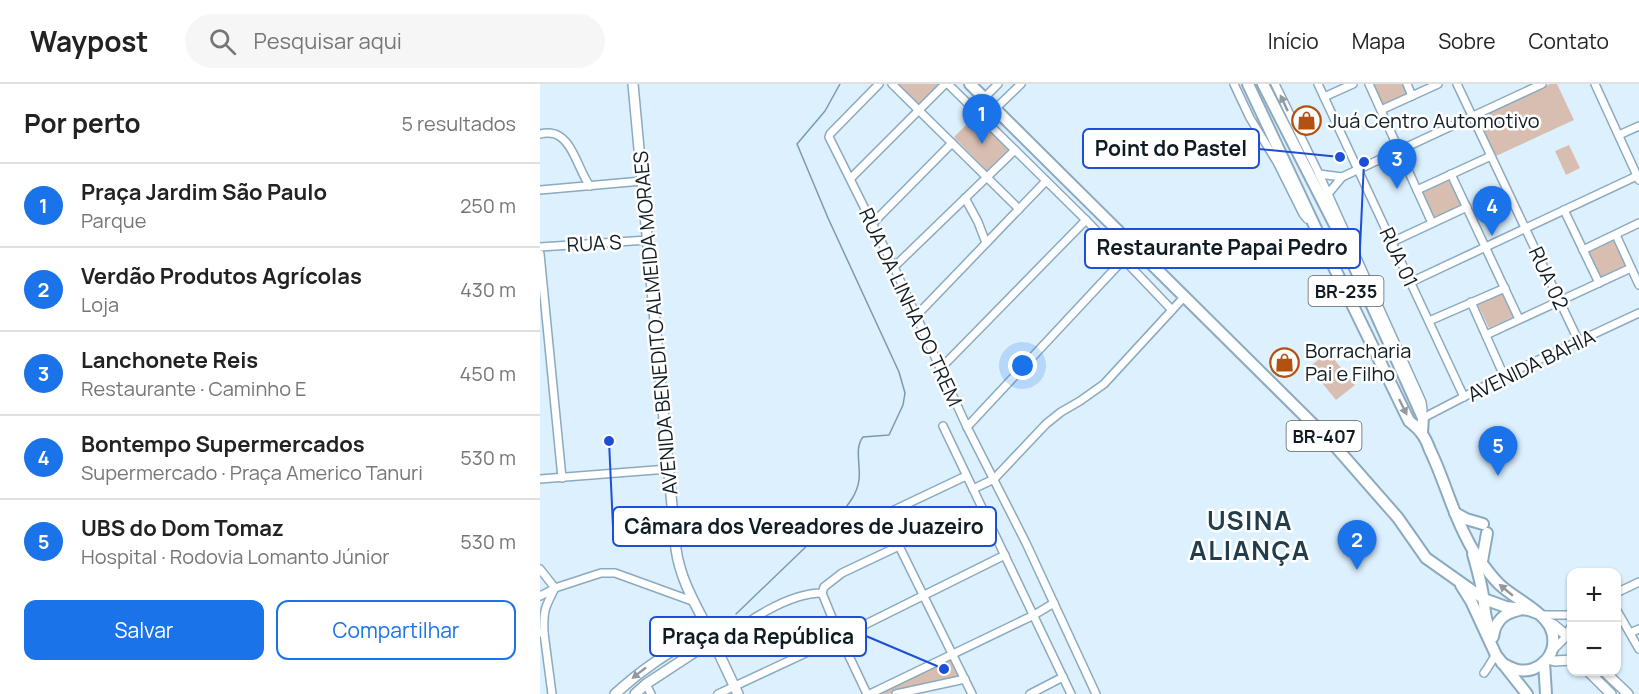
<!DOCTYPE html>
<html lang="pt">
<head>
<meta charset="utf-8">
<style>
	:root { --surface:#fff; --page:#f6f6f6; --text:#222; --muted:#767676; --line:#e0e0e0; --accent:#1a73e8 }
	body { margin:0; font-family:Manrope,sans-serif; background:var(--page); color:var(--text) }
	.controls { position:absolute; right:18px; bottom:18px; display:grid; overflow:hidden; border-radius:12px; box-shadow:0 2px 4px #0004 }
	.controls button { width:54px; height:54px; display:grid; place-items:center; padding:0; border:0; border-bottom:2px solid var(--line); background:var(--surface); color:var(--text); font:30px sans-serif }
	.you { position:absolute; left:483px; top:282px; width:21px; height:21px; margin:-15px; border:4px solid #fff; border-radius:50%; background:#1a73e8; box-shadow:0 0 0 9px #1a73e833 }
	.badge { display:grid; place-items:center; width:39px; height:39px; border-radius:50%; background:var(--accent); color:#fff; font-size:20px; font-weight:700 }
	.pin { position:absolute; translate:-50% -50px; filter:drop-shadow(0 2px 3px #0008) }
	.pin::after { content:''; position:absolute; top:32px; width:21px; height:18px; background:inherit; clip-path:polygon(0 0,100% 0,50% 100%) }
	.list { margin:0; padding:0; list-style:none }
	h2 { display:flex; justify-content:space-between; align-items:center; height:78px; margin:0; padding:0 24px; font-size:26px }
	h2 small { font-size:20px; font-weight:400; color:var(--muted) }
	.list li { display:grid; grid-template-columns:39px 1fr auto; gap:18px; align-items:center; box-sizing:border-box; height:84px; padding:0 24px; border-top:2px solid var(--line) }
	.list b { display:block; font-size:22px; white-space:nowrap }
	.list p { margin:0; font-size:20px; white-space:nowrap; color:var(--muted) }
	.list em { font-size:20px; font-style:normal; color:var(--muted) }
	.actions { display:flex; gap:12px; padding:18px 24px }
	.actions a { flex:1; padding:14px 0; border:2px solid var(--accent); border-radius:12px; text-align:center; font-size:21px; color:var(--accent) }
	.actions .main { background:var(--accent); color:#fff }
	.icon { flex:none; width:33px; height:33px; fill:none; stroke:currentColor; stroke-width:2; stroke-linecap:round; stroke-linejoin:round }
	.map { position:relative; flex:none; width:1099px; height:610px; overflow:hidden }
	header { display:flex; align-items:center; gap:36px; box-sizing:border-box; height:84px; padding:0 30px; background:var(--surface); border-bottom:2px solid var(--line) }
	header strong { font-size:28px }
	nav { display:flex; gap:33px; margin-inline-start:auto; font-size:21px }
	.search { width:420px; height:54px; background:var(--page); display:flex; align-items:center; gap:15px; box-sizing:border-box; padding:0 21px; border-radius:33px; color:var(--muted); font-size:22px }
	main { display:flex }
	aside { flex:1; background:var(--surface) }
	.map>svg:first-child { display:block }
	.green { fill:#d8beb1 }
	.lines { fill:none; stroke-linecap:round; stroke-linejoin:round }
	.stream { stroke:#799ab0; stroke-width:1.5 }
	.minor-casing { stroke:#8baabf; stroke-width:10 }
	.major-casing { stroke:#8baabf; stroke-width:12 }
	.highway-casing { stroke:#8baabf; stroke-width:14 }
	.minor { stroke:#fff; stroke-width:7 }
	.major { stroke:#fff; stroke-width:9 }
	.highway { stroke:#fff; stroke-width:10 }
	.oneway { fill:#93999c }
	.labels { text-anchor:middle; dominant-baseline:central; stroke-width:5; stroke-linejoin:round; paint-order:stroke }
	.shield { fill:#fff; stroke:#586066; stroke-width:1.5 }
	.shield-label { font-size:18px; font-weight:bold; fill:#101c24 }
	.poi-label { font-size:20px; fill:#101c24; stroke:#fff; text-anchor:start }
	.street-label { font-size:20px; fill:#101c24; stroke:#fff }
	.district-label { font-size:26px; font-weight:bold; letter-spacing:1.5px; fill:#213d4e; stroke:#fff }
	.leader { fill:none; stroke:#1d4ed8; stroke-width:2 }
	.callout-dot { fill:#1d4ed8; stroke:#fff; stroke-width:2 }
	.callout { fill:#fff; stroke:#1d4ed8; stroke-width:2 }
	.callout-label { font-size:21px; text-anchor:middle; font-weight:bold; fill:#101c24 }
</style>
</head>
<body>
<header>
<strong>Waypost</strong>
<div class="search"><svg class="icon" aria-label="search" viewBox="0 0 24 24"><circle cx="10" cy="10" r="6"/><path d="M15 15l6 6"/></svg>Pesquisar aqui</div>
<nav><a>Início</a><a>Mapa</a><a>Sobre</a><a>Contato</a></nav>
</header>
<main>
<aside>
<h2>Por perto<small>5 resultados</small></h2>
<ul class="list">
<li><span class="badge">1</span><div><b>Praça Jardim São Paulo</b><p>Parque</p></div><em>250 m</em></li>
<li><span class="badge">2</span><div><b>Verdão Produtos Agrícolas</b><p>Loja</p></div><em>430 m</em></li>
<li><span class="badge">3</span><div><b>Lanchonete Reis</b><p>Restaurante · Caminho E</p></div><em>450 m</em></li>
<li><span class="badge">4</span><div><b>Bontempo Supermercados</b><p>Supermercado · Praça Americo Tanuri</p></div><em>530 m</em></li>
<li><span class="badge">5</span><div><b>UBS do Dom Tomaz</b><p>Hospital · Rodovia Lomanto Júnior</p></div><em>530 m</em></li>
</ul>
<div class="actions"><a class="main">Salvar</a><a>Compartilhar</a></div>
</aside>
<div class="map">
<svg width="1099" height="610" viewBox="0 0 1099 610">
	<rect width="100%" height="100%" fill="#ddf0fe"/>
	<!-- green -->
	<g class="green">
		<path d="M358 0H402L380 22Z"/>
		<path d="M831 0H864L870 12 842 24Z"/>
		<path d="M1010 0H1017L1034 36 956 72 938 34Z"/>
		<path d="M435 32 471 67 449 89 414 53Z"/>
		<path d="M1029 61 1040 84 1026 91 1015 67Z"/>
		<path d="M910 95 923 124 894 137 881 109Z"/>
		<path d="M1076 153 1089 182 1059 195 1046 167Z"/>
		<path d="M963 207 975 232 949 244 937 219Z"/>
		<path d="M788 268 815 301 796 316 769 283Z"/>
		<path d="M411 575 422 594 348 610H339Z"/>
	</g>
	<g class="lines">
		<!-- stream -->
		<path class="stream" d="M196 530 300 430C309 420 317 410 319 396 321 382 314 364 323 353L349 351 363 321 365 309 359 288 288 134 257 60 285 27 300 0"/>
		<defs>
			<g id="minor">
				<path d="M339 0 290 50 289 53 354 183 427 343 486 459 556 610"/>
				<path d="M352 0 479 125"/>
				<path d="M408 0 546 136 632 226"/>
				<path d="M694 0 710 34 737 78 763 130 767 135"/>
				<path d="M735 0 779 90 882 318 883 326"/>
				<path d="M778 0 924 313"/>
				<path d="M829 0 892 139"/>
				<path d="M867 0 872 12"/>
				<path d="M917 0 1039 258"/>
				<path d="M1055 0 1099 96"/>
				<path d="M784 13 813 0"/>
				<path d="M444 14 458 0"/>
				<path d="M455 25 481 0"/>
				<path d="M841 26 898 0"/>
				<path d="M0 50C4 49 11 49 15 50 33 56 39 88 50 102"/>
				<path d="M1079 51 1099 42"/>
				<path d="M779 90 802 93 1002 0"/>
				<path d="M911 90 979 235"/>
				<path d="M311 94 405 0"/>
				<path d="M0 106 102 97"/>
				<path d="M877 106 951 72"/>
				<path d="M788 110 802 93"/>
				<path d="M425 114 438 138 446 159"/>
				<path d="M1024 126 1059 199"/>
				<path d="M333 139 412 59"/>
				<path d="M1076 151 1099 201"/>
				<path d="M852 158 927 123"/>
				<path d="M0 163 108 156"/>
				<path d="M1043 166 1099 139"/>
				<path d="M0 170 22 394"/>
				<path d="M354 183 475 66"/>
				<path d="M871 198 1099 91"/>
				<path d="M931 218 964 292"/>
				<path d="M376 232 506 97"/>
				<path d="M889 237 965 204"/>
				<path d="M946 251 1091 184"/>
				<path d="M400 285 546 136"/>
				<path d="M883 334 964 292 1099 229"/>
				<path d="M403 342 531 610"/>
				<path d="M427 343 583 176"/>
				<path d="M426 392 350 428 347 432 359 462 432 610"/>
				<path d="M0 395 128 385"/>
				<path d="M433 405 454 395 506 340 521 328 540 317 564 300 645 212"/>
				<path d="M0 485 15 504 61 489H75L155 518"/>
				<path d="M282 509 300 553 327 610"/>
				<path d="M1076 509 1099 498"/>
				<path d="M0 512 14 505"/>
				<path d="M1076 525 1099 565"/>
				<path d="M1001 531H1032"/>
				<path d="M0 549H4L12 610"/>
				<path d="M4 549C3 527 5 523 15 504"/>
				<path d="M1090 549 1099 545"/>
				<path d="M182 558C206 537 249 509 282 509L284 503 302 489 359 462"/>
				<path d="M1012 567 1023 556 1032 541"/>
				<path d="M944 589C949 583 951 577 956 571"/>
				<path d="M106 600 111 610"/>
				<path d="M178 610 300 553 465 471"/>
				<path d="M330 610 494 531 514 519"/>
				<path d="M356 610 425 595"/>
				<path d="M490 610 523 593"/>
			</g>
			<g id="major">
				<path d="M93 0 136 465C140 494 154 518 167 543"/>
				<path d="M1007 538 1014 541 1032 556"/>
				<path d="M174 559 198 610"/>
				<path d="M1007 575 1015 577 1032 576"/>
				<path d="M1049 588 1071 610"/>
				<path d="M1065 588 1088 610"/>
				<path d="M75 610C103 584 128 569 160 550L164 544C172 541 177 546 177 554L174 559 167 560 162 556 160 550"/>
				<path d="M95 610 106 600 167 560"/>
			</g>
			<g id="highway">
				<path d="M430 0 795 362 858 434 886 474 944 515 966 523 989 526 997 529"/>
				<path d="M708 0 793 181 869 337C874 341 879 345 882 350 886 355 888 361 890 366 904 395 912 427 927 455 933 468 949 490 959 500 978 519 1022 532 1012 566 1009 575 1001 582 993 585 981 589 972 585 962 579"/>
				<path d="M723 0 800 151 869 303 883 334 882 348"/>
				<path d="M915 429 926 435 943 440"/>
				<path d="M933 470C937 484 941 498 943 512 945 523 944 535 950 545"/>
				<path d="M942 477 947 449"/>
				<path d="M921 501 931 517 956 571 987 610"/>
				<path d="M953 553C955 537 964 529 979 526"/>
				<path d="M1004 578 1006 610"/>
			</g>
		</defs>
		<!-- minor casing -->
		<use href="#minor" class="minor-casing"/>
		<!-- major casing -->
		<use href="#major" class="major-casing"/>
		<!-- highway casing -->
		<use href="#highway" class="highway-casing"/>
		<!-- minor -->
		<use href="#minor" class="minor"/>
		<!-- major -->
		<use href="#major" class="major"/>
		<!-- highway -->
		<use href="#highway" class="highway"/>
	</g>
	<!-- one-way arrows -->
	<defs><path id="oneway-solid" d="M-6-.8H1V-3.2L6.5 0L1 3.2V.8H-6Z" transform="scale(1.5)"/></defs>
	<g class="oneway">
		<use href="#oneway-solid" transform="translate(744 19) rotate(-115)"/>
		<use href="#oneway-solid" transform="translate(863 323) rotate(64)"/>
		<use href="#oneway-solid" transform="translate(966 506) rotate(-140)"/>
		<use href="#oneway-solid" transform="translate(99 589) rotate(142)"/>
	</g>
	<!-- icons -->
	<defs>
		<symbol id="shop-ring" viewBox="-11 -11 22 22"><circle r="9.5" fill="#fff" stroke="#b25111" stroke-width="1.5"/><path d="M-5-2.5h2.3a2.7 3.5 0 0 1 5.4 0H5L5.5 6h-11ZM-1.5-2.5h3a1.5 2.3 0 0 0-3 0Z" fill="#b25111"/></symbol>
	</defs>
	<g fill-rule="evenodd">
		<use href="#shop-ring" x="750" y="20" width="33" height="33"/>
		<use href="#shop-ring" x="728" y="262" width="33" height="33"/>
	</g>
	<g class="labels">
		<!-- shield labels -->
		<g class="shield">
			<rect x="768.5" y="192" width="75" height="30" rx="4.5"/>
			<rect x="746.5" y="337" width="75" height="30" rx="4.5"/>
		</g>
		<g class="shield-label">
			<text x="806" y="207">BR-235</text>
			<text x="784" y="352">BR-407</text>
		</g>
		<!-- poi labels -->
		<g class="poi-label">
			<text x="788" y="36">Juá Centro Automotivo</text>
			<text x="765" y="266">Borracharia<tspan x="765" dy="23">Pai e Filho</tspan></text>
		</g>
		<!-- street labels -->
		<g class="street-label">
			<text transform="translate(54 159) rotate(-3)">RUA S</text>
			<text transform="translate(859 173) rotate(65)">RUA 01</text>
			<text transform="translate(1009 194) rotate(65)">RUA 02</text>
			<text transform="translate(371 223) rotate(65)">RUA DA LINHA DO TREM</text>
			<text transform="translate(115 239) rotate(-95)">AVENIDA BENEDITO ALMEIDA MORAES</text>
			<text transform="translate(991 281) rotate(-26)">AVENIDA BAHIA</text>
		</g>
		<!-- district labels -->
		<g class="district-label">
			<text x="710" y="436">USINA<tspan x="710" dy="30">ALIANÇA</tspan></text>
		</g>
	</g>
	<!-- callouts -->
	<path class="leader" d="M800 73L719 65M824 78L820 164M69 357L73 443M404 585L326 552"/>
	<g class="callout-dot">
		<circle cx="800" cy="73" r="6"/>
		<circle cx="824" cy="78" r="6"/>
		<circle cx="69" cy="357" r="6"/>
		<circle cx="404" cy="585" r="6"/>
	</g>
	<g class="callout">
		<rect x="543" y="45" width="176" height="39" rx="6"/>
		<rect x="545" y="145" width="275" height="39" rx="6"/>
		<rect x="73" y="423" width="383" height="39" rx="6"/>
		<rect x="110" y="533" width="216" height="39" rx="6"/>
	</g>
	<g class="callout-label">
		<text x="631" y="72">Point do Pastel</text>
		<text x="682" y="171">Restaurante Papai Pedro</text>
		<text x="264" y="450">Câmara dos Vereadores de Juazeiro</text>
		<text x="218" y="560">Praça da República</text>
	</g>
</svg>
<div class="controls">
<button>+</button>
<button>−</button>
</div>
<div class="you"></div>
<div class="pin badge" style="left:442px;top:60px">1</div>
<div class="pin badge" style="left:817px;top:486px">2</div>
<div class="pin badge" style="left:857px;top:105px">3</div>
<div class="pin badge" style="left:952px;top:152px">4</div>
<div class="pin badge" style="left:958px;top:392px">5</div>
</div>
</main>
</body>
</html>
